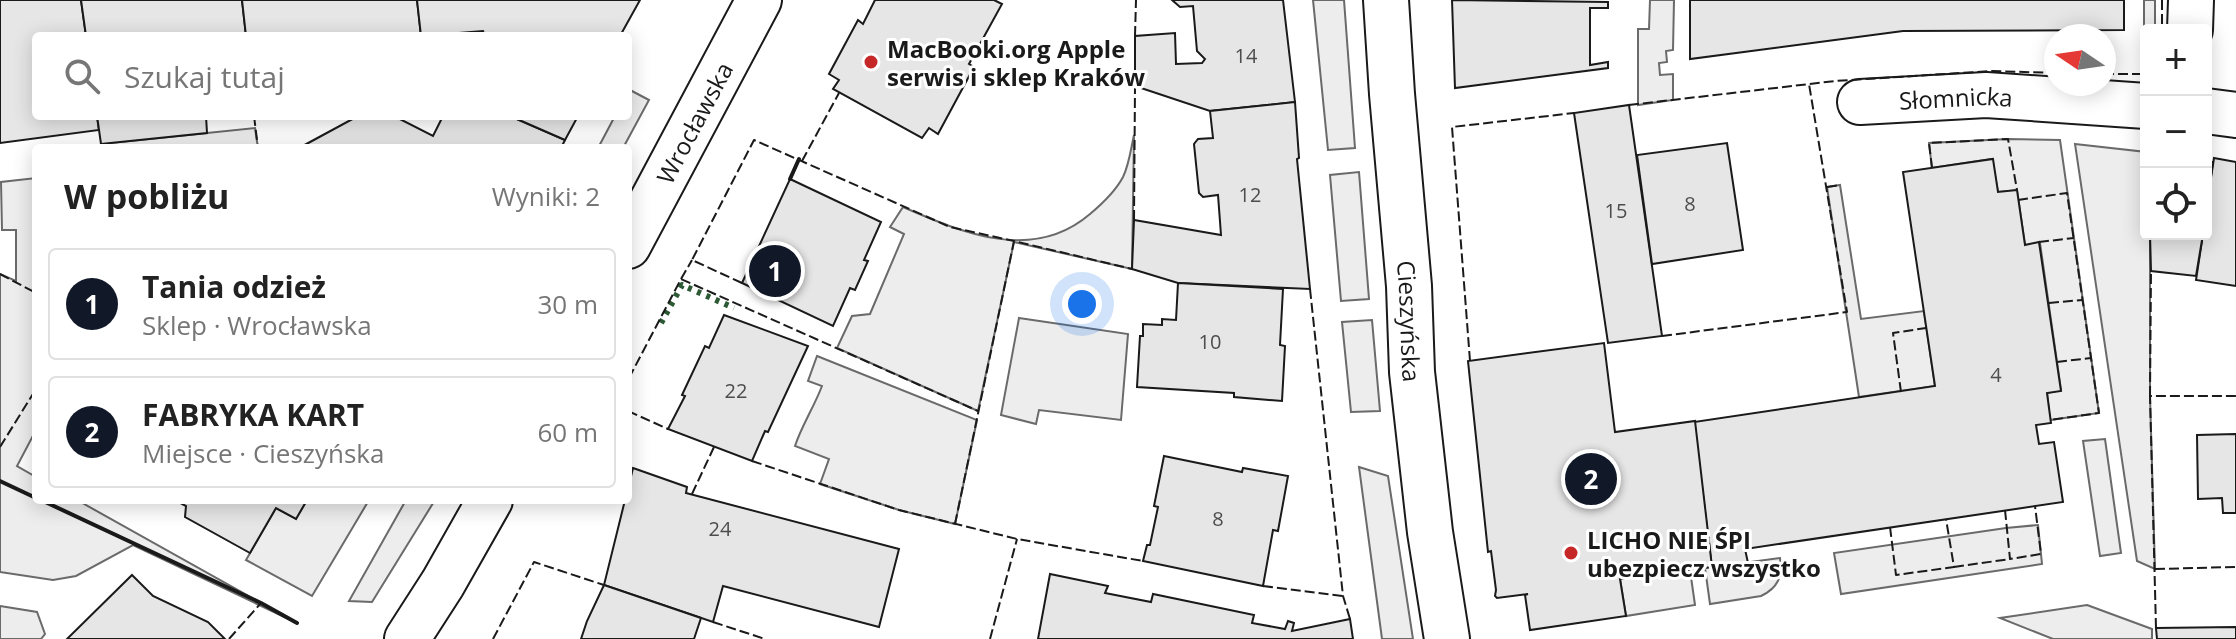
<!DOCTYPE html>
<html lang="pl">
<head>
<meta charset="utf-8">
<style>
	:root { --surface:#fff; --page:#f2f2f2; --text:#222; --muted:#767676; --line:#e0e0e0; --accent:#111827 }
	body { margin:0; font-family:"Open Sans",sans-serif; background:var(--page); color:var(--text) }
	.controls { position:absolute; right:24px; top:24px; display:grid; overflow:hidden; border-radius:8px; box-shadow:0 4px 20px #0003 }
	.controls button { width:72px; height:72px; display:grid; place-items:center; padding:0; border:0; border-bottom:2px solid var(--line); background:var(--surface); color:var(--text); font:40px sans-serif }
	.compass { position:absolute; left:2044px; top:24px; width:72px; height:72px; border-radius:50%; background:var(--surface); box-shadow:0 4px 20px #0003; rotate:283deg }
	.you { position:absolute; left:1082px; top:304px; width:28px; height:28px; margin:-20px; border:6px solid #fff; border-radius:50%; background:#1a73e8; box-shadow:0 0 0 12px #1a73e833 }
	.badge { display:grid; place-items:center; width:52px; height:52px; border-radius:50%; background:var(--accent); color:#fff; font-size:26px; font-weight:700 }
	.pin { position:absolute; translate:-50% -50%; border:4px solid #fff; box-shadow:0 2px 8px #0006 }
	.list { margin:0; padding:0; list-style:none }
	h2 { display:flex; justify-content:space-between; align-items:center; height:104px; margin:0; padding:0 32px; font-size:34px }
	h2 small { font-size:26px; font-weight:400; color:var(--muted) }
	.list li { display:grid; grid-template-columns:52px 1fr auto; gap:24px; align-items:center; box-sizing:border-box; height:112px; margin:0 16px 16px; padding:0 16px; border:2px solid var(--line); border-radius:8px }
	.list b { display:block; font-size:30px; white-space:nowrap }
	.list p { margin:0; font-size:26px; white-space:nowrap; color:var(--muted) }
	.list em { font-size:26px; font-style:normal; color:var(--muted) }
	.icon { flex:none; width:44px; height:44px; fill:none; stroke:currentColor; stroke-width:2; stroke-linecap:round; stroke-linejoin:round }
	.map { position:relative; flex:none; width:2236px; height:639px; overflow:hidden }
	.search { position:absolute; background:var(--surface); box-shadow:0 4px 20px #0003; left:32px; top:32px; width:600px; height:88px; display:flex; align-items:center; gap:20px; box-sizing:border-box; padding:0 28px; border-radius:8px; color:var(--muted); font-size:30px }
	.panel { position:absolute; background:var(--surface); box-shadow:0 4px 20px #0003; left:32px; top:144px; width:600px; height:360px; border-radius:8px }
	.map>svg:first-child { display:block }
	.green { fill:#ededed; stroke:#6a6a6a; stroke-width:2 }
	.building { fill:#e6e6e6; stroke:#1a1a1a; stroke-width:2 }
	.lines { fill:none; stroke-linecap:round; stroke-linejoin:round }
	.minor-casing { stroke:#1a1a1a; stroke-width:48 }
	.tertiary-casing { stroke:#1a1a1a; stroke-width:48 }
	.minor { stroke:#fff; stroke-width:44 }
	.tertiary { stroke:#fff; stroke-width:44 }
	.hedge { stroke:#2b5a34; stroke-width:6; stroke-dasharray:4 6; stroke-linecap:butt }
	.fence { stroke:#1a1a1a; stroke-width:2; stroke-dasharray:10 4; stroke-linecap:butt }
	.wall { stroke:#1a1a1a; stroke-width:4 }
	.poi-dot { fill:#c62828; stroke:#fff; stroke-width:3 }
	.labels { text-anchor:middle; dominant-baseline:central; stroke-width:6; stroke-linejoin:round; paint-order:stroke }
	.number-label { font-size:20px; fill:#4d4d4d }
	.poi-label { font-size:24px; font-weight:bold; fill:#1a1a1a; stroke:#fff; text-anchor:start }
	.street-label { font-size:24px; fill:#1a1a1a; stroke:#fff }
</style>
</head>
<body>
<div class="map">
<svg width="2236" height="639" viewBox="0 0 2236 639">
	<rect width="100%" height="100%" fill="#fff"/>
	<!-- green -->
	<g class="green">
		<path d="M1313 0H1344L1355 148 1328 150Z"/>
		<path d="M1650 0H1674L1673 50 1666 51 1667 62 1659 63 1660 75 1673 74V100L1638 105V29H1649Z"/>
		<path d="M2144 0H2155V29L2144 28Z"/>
		<path d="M630 90 649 100 623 148H598L615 116H628Z"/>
		<path d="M255 128 258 148H102L101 144Z"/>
		<path d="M1134 135 1132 269 1014 242 978 411 837 348 852 316 870 314 904 234 890 227 903 207C963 233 1033 263 1090 214 1102 204 1115 192 1123 177 1129 165 1131 148 1134 135Z"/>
		<path d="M2008 139 2060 140 2099 413 2050 420 2047 393 2061 390 2040 243 2025 245 2017 190 1998 192 1992 159 1932 168 1929 143Z"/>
		<path d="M2075 144 2146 152V234H2150V396L2155 569 2137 561Z"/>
		<path d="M1359 172 1369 299 1341 301 1330 175Z"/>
		<path d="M36 178V430L17 466 36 477V500H77L297 623 133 545 76 576 53 580 0 572V274L16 281V230H2L1 182Z"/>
		<path d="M1840 185 1861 319 1924 311 1935 386 1859 397 1827 187Z"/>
		<path d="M1019 318 1128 334 1121 420 1039 410 1036 424 1001 415Z"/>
		<path d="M1372 320 1380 411 1351 412 1342 322Z"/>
		<path d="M817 356 977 420 955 524 899 510 820 484 829 459 795 446C802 425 814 407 822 386L808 381Z"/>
		<path d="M2105 439 2121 553 2100 556 2083 441Z"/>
		<path d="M1359 467 1388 476 1413 639H1382Z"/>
		<path d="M307 500H369L312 596 246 560 276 508 296 519Z"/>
		<path d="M406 500H435L372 602 349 601Z"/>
		<path d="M2038 525 2042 564 1841 594 1834 553 2006 528Z"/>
		<path d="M1780 558C1783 576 1778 588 1761 596L1710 604 1705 568Z"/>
		<path d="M1690 570 1695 605 1626 616 1620 579Z"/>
		<path d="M2087 605 2152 629V639H2053L2000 618Z"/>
		<path d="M0 606 37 612 45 634 41 639H0Z"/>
	</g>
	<!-- building -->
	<g class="building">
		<path d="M0 0H81L86 36H36V116H97L99 130 0 143Z"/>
		<path d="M81 0H242L246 36H86Z"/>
		<path d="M242 0H417L421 36H246Z"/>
		<path d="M417 0H640L620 36H485L483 31 421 36Z"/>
		<path d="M875 0H994L1002 4 969 64 974 67 938 134 929 128 922 138 833 89 839 80 829 74 858 20 863 24Z"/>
		<path d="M1172 0H1283L1295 102 1210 111 1135 86V36L1175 33 1176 64 1202 63 1205 59 1197 51 1193 6 1180 7Z"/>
		<path d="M1452 0 1608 2V8H1590V65L1608 62V68L1455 88Z"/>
		<path d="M1690 0H2124V30L1903 31 1690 59Z"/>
		<path d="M1295 102 1299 158 1297 159 1310 289 1178 283 1132 269 1134 220 1221 235 1218 195 1203 197 1199 193 1194 144 1198 139 1213 138 1210 111Z"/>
		<path d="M1629 105 1662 336 1608 343 1574 113Z"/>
		<path d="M97 116H206L207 133 101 144Z"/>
		<path d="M358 116H394L433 136 443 116H510L565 140 561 148H299Z"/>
		<path d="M510 116H578L565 140Z"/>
		<path d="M1727 143 1743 250 1652 264 1637 155Z"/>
		<path d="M2214 158 2236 162V286L2196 280 2203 234H2206V210Z"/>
		<path d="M1993 159 1998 192 2017 190 2025 245 2039 242 2061 391 2047 393 2051 423 2036 425 2039 444 2054 442 2063 502 1745 549 1748 563 1712 568 1694 422 1935 386 1903 172Z"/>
		<path d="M2206 161 2213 162 2206 210Z"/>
		<path d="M790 179 881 222 864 260 868 261 855 290 850 288 833 326 742 283Z"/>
		<path d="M2150 234H2203L2196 276 2151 271Z"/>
		<path d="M1178 283 1283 289 1280 345 1285 346 1282 401 1234 397V393L1137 387 1140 336H1143V324L1162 325V319L1176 320Z"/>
		<path d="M724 315 808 346 768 432 765 431 752 461 668 429 685 396 682 395 705 346 709 348Z"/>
		<path d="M1604 343 1615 432 1695 421 1712 567 1620 579 1626 616 1530 630 1525 595 1528 594 1497 598 1495 596 1496 590 1491 551 1488 552 1468 361Z"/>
		<path d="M2236 434V513H2223L2222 498 2198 499 2197 435Z"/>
		<path d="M1164 456 1242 472 1243 468 1288 476 1278 531 1273 530 1263 586 1143 561 1147 545H1150L1158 507 1154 506Z"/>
		<path d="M633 468 687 487 686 493 899 549 879 627 723 586 713 622 604 585 625 500H628V489Z"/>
		<path d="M175 500H307L296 519 276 508 250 553 185 517 186 506Z"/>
		<path d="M1050 574 1108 586 1105 593 1151 602 1153 594 1254 615 1252 623 1285 629 1288 621 1294 623 1292 631 1350 619 1353 639H1038Z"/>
		<path d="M132 575 153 596 208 622 225 639H67Z"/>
		<path d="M604 585 701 618 694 639H581L587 621Z"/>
		<path d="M2236 627V639H2157L2156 628Z"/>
	</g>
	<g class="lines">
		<defs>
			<g id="minor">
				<path id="s1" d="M1386 0 1392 94 1409 286 1412 372 1430 532 1447 639"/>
				<path d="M2190 30 2191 0"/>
				<path id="s2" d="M1860 102 1986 95 2146 106"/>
				<path d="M2206 111 2236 115"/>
			</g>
			<g id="tertiary">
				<path id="s3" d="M628 246 759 0"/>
				<path d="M407 639 443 583 490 500"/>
			</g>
		</defs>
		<!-- minor casing -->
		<use href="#minor" class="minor-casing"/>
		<!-- tertiary casing -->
		<use href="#tertiary" class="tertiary-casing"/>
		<!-- minor -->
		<use href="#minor" class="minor"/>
		<!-- tertiary -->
		<use href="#tertiary" class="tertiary"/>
		<!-- hedge -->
		<path class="hedge" d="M661 323 682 285 734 308"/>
		<!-- fence -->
		<g class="fence">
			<path d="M2162 0V30"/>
			<path d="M1135 36 1136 0"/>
			<path d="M2104 74H2146"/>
			<path d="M1629 105 1835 81 1992 71 2056 73"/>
			<path d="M254 116 258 148"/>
			<path d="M802 161 839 93"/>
			<path d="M1932 168 1929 143 2008 139 2017 190"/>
			<path d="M1827 187 1840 185"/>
			<path d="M2018 200 2067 193 2099 413 2050 420"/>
			<path d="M1134 220 1135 86"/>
			<path d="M2039 242 2074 238"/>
			<path d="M0 274 36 293"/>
			<path d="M681 279 692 260"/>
			<path d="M742 283 692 260 754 140 950 227 1014 241"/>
			<path d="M1310 289 1343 596 1350 619"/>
			<path d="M2049 303 2082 300"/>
			<path d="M1662 336 1847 312 1809 84"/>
			<path d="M1470 361 1452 127 1574 113"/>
			<path d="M2057 362 2091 358"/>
			<path d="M629 378 681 279 978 411"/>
			<path d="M1901 392 1893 333 1926 328"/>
			<path d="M2150 396 2151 271"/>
			<path d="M628 411 668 429"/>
			<path d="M0 447 36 389"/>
			<path d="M752 461 899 510 1017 539 1143 561"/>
			<path d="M692 494 714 447"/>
			<path d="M2005 510 2010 559 2041 554 2035 506"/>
			<path d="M955 524 1014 241 1132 269"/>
			<path d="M1890 527 1896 575 1954 567 1946 519"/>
			<path d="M1954 567 2010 559"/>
			<path d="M2155 569 2236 567"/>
			<path d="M1263 586 1343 596"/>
			<path d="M713 622 765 639"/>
			<path d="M2156 628 2150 396H2236"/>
			<path d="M229 639 261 603"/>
			<path d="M493 639 534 562 604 585"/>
			<path d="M990 639 1017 539"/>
		</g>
		<!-- wall -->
		<g class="wall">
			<path d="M790 179 799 159"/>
			<path d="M0 481 36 498"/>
			<path d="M41 500 261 603 297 623"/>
		</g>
	</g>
	<!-- markers -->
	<g class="poi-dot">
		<circle cx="871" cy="62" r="8"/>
		<circle cx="1571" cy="553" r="8"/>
	</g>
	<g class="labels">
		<!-- number labels -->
		<g class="number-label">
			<text x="1246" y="55">14</text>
			<text x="1250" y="194">12</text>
			<text x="1690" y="203">8</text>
			<text x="1616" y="210">15</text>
			<text x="1210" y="341">10</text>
			<text x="1996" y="374">4</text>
			<text x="736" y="390">22</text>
			<text x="1218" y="518">8</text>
			<text x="720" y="528">24</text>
		</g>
		<!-- poi labels -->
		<g class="poi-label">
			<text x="887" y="48">MacBooki.org Apple<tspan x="887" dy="28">serwis i sklep Kraków</tspan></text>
			<text x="1587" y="539">LICHO NIE ŚPI<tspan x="1587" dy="28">ubezpiecz wszystko</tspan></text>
		</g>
		<!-- street labels -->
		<g class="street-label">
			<text stroke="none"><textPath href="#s2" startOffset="96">Słomnicka</textPath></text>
			<text stroke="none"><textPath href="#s3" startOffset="140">Wrocławska</textPath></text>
			<text stroke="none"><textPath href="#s1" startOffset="322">Cieszyńska</textPath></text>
		</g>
	</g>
</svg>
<div class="controls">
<button>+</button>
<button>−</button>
<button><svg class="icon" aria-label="locate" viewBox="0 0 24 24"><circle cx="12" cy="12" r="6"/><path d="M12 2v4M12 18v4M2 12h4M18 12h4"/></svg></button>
</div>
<svg class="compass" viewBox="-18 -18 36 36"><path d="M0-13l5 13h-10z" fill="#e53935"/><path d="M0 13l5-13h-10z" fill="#767676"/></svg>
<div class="you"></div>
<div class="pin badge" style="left:775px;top:271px">1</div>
<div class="pin badge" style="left:1591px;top:479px">2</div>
<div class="search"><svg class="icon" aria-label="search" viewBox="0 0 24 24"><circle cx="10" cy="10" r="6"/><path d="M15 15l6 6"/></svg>Szukaj tutaj</div>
<section class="panel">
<h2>W pobliżu<small>Wyniki: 2</small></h2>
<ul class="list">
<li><span class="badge">1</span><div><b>Tania odzież</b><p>Sklep · Wrocławska</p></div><em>30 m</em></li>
<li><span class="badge">2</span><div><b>FABRYKA KART</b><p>Miejsce · Cieszyńska</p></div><em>60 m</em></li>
</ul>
</section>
</div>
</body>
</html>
